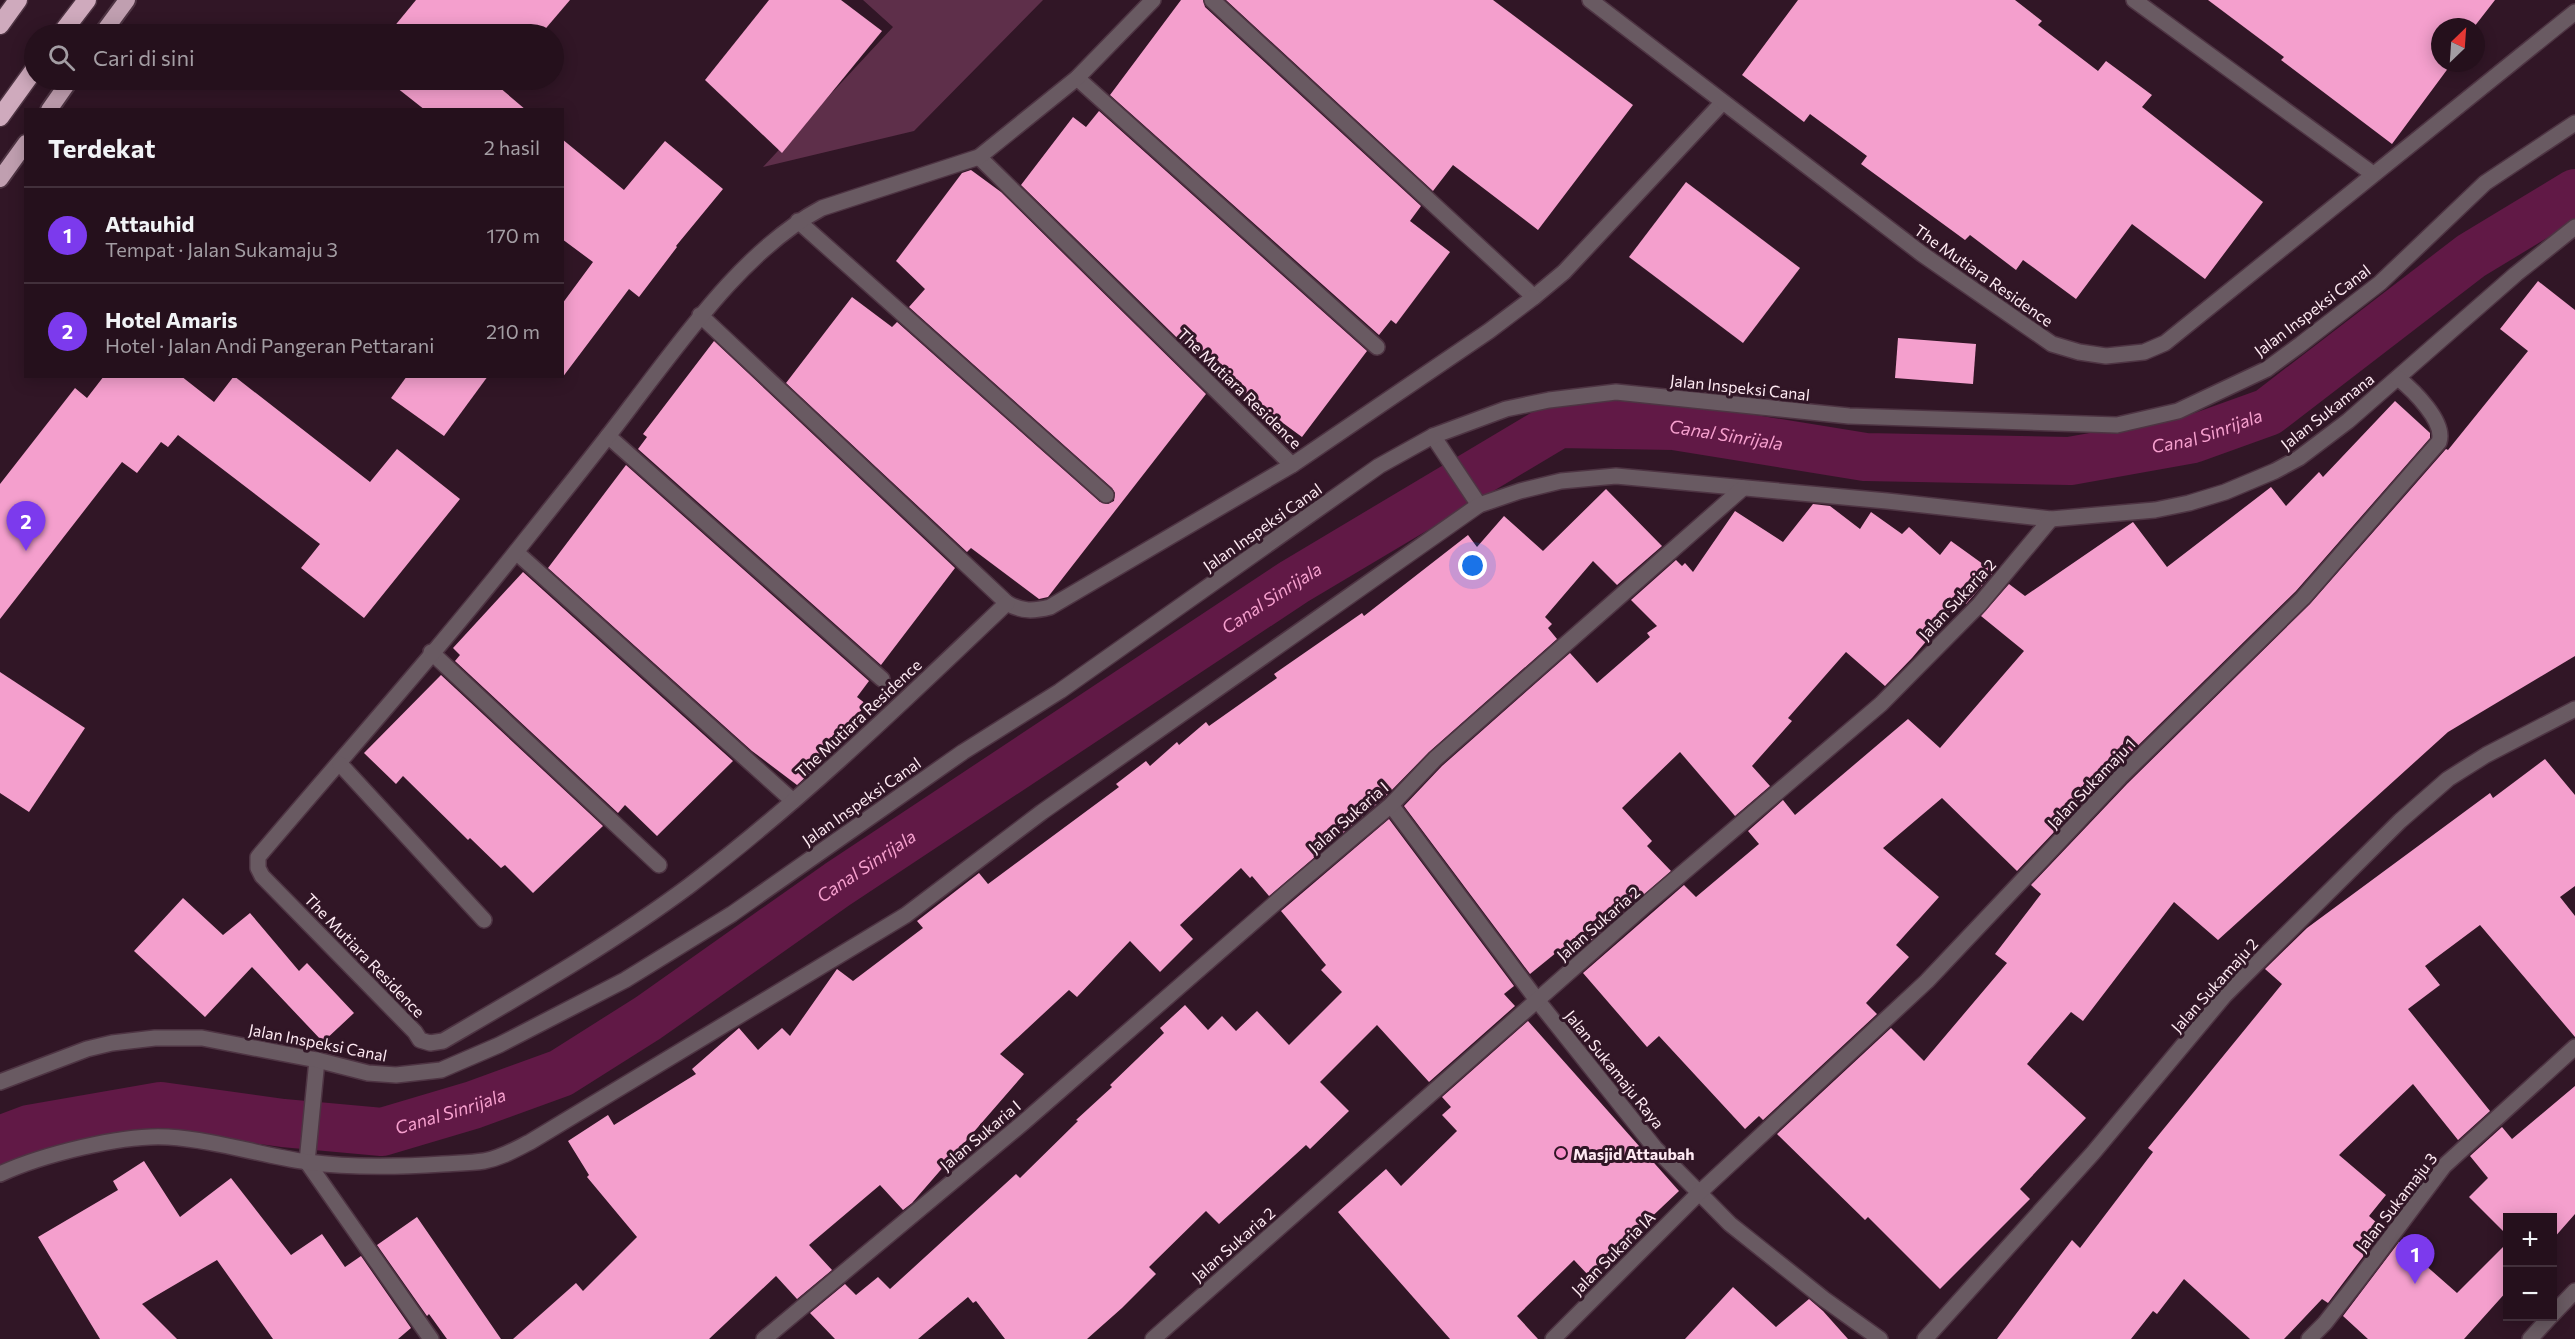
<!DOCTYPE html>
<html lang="id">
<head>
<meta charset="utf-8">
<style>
	:root { --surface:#25101c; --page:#2d1925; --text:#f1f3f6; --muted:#a39da3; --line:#42303b; --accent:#7c3aed }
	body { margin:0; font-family:Commissioner,sans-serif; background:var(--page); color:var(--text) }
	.controls { position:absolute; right:18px; bottom:18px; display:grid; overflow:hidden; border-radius:0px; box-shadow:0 3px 15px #0003 }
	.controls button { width:54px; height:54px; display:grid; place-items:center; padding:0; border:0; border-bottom:2px solid var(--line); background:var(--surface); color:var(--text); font:30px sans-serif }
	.compass { position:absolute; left:2431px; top:18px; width:54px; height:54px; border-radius:50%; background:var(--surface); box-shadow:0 3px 15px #0003; rotate:25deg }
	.you { position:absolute; left:1473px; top:566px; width:21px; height:21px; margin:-15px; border:4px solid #fff; border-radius:50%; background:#1a73e8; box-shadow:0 0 0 9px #1a73e833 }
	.badge { display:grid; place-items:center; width:39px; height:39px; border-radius:50%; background:var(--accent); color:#fff; font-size:20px; font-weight:700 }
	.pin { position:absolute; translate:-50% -50px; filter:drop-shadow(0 2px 3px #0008) }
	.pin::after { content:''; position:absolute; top:32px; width:21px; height:18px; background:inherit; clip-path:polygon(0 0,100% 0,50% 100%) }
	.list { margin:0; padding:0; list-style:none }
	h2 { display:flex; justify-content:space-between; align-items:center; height:78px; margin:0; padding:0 24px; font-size:26px }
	h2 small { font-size:20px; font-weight:400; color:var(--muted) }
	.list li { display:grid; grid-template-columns:39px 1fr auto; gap:18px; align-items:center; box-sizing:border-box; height:96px; padding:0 24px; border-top:2px solid var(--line) }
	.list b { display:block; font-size:22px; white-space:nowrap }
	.list p { margin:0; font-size:20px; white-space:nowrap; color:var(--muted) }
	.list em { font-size:20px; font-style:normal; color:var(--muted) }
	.icon { flex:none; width:33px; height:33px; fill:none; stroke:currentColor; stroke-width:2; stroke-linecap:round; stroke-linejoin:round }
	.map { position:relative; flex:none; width:2575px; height:1339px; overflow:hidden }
	.search { position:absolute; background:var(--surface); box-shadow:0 3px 15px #0003; left:24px; top:24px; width:540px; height:66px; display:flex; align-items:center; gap:15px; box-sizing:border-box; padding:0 21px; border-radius:33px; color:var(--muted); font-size:22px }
	.panel { position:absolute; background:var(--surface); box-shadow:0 3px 15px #0003; left:24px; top:108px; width:540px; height:270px; border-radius:0px }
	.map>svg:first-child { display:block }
	.green { fill:#5e2f4a }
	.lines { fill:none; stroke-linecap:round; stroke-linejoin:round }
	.canal { stroke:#611946; stroke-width:48 }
	.building { fill:#f49fcd }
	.service-casing { stroke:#4e3443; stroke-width:18 }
	.minor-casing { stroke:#4e3443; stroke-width:18 }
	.trunk-casing { stroke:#4e3443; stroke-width:20 }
	.motorway-casing { stroke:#4e3443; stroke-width:21 }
	.service { stroke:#695a62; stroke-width:15 }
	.minor { stroke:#695a62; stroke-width:15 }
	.trunk { stroke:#c09fb0; stroke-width:16 }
	.motorway { stroke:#cfaabd; stroke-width:18 }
	.poi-dot { fill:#f98fca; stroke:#311626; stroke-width:2 }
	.labels { text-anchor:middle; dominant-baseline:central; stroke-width:6; stroke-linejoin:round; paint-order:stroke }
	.street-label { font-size:16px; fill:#feeaf3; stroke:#311626 }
	.poi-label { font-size:16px; font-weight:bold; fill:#feeaf3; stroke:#311626; text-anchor:start }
	.water-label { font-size:18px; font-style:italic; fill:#f6a0ce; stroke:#311626 }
</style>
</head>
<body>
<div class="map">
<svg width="2575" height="1339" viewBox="0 0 2575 1339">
	<rect width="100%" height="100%" fill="#311626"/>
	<!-- green -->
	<path class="green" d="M863 0H1043L914 131 763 167 893 27Z"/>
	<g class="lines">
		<!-- canal -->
		<path class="canal" id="s1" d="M0 1140 29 1129 161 1106 283 1123 382 1132 473 1105 561 1073 648 1018 838 884 1294 582 1559 424 1674 426 1865 457 2070 461 2193 439 2268 412 2471 256 2575 193"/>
	</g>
	<!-- building -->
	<g class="building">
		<path d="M416 0H570L541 34H388Z"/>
		<path d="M769 0H841L882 31 782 153 705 80Z"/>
		<path d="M1181 0H1203L1205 7 1421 206 1410 221 1450 252 1396 324 1391 320 1379 335 1110 95Z"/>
		<path d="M1226 0H1493L1633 105 1538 230 1453 165 1433 191Z"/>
		<path d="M1798 0H2015L2042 21 2038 25 2098 71 2106 61 2152 95 2142 107 2263 202 2205 279 2132 224 2076 299 2023 260 2016 270 1970 235 1965 240 1861 164 1867 156 1810 114 1804 122 1742 75Z"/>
		<path d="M2208 0H2495L2474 27H2440V63H2452L2392 144 2281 60 2284 57Z"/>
		<path d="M387 80H505L499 87 526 110H425Z"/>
		<path d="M1099 111 1367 351 1302 437 1260 406 1259 408 1218 378 1021 185 1073 117 1086 127Z"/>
		<path d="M562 139 624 190 665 141 723 189 676 246 677 247 639 297 629 289 562 378V304L593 262 562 239Z"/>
		<path d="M971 170 1001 192 1206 394 1048 597 1039 599 971 548 967 552 786 383 852 297 892 327 897 322 1100 502 1108 504 1114 501 1115 493 1112 488 909 307 925 289 896 261 962 173Z"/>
		<path d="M1686 182 1800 268 1743 343 1629 257Z"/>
		<path d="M2538 281 2575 310V656L2448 732 2218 940 2174 902 2083 1021 2071 1012 2027 1064 2086 1118 2020 1189 2030 1199 1940 1289 1868 1217 1865 1220 1777 1134 1891 1028 1924 1061 2007 963 1995 954 2041 894 2031 885 2127 784 2310 604 2446 449 2448 450 2528 351 2500 329Z"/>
		<path d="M1898 338 1976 344 1973 384 1895 378Z"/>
		<path d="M714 341 955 568 881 665 638 449 647 437 643 434Z"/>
		<path d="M104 376H181L214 402 234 376 370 482 397 449 460 499 364 618 301 568 320 544 178 435 168 447 161 442 137 473 122 462 0 619V484L75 388 87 398Z"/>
		<path d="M407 376H488L444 436 391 398Z"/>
		<path d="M2395 401 2430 433V438L2296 591 2113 770 2017 871 1942 798 1883 848 1939 897 1896 945 1909 957 1866 1003 1877 1014 1763 1120 1759 1116 1745 1129 1659 1036 1647 1047 1583 973 1684 885 1696 897 1759 844 1748 831 1783 800 1795 815 1908 719 1940 748 2024 651 1981 616 2009 584 2025 596 2133 522 2167 567 2271 487 2286 506 2319 472 2323 477Z"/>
		<path d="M626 465 869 681 857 697 866 704 821 763 797 785 752 751 548 568Z"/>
		<path d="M1606 489 1662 546 1617 585 1593 561 1545 617 1552 624 1548 628 1557 639 1429 752 1384 798 1269 896 1252 876 1250 878 1241 868 1180 925 1193 939 1160 972 1130 941 1077 997 1069 990 1000 1054 1024 1074 912 1203 903 1210 880 1185 809 1245 832 1270 797 1299 776 1276 709 1339H513L576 1283 583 1291 637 1237 587 1177 589 1175 568 1141 608 1115 614 1125 696 1074 692 1069 739 1028 758 1050 782 1028 790 1036 837 969 853 981 923 928 917 921 979 873 988 884 1119 787 1116 784 1146 761 1150 766 1177 742 1179 745 1206 722 1209 726 1277 678 1274 674 1362 613 1364 616 1468 535 1477 547 1504 516 1543 551Z"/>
		<path d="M1813 504 1830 506 1860 529 1871 512 1902 534 1909 527 1940 555 1951 541 1994 572 1966 604 1962 600 1947 620 1945 619 1912 658 1885 686 1846 652 1788 718 1792 721 1752 766 1770 786 1735 816 1680 752 1622 808 1652 841 1647 846 1671 871 1571 958 1562 948 1530 974 1404 806 1442 766 1570 653 1597 683 1650 637 1647 633 1657 626 1631 600 1676 560 1682 566 1685 563 1693 572 1735 511 1783 542Z"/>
		<path d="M523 572 733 761 657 836 625 805 618 813 455 661 460 655 453 648Z"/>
		<path d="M0 672 85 728 29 812 0 793Z"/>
		<path d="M441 675 603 826 533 893 505 865 501 868 470 838 468 840 403 776 396 784 364 753Z"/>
		<path d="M2545 759 2575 795V886L2560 897 2575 916V1037L2480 925 2425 966 2440 985 2408 1009 2490 1111 2458 1140 2413 1084 2339 1155 2386 1195 2369 1216 2384 1229 2328 1303 2322 1299 2284 1339H2250L2184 1279 2157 1314 2153 1311 2131 1339H1997L2072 1240 2080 1248 2153 1152 2148 1148 2282 984 2265 969 2307 928 2490 793 2493 798Z"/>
		<path d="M1389 819 1514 986 1504 994 1515 1006 1429 1082 1377 1025 1320 1082 1349 1111 1310 1149 1306 1145 1219 1224 1206 1211 1149 1267 1156 1274 1122 1308 1087 1339H1005L976 1301 973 1303 968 1297 918 1339H835L810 1313 845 1284 856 1295 878 1277 890 1289 1016 1174 1020 1178 1078 1121 1076 1120 1112 1087 1110 1085 1164 1033 1160 1028 1185 1005 1208 1030 1222 1016 1236 1031 1257 1011 1289 1045 1342 992 1321 970 1326 965 1281 911Z"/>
		<path d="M183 898 223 935 250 913 299 971 307 963 354 1013 323 1042 252 967 205 1017 134 951Z"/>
		<path d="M1528 1021 1679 1191 1589 1276 1574 1260 1517 1316 1538 1339H1450L1338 1212 1386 1169 1401 1186 1457 1131 1442 1115 1451 1107 1442 1097Z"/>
		<path d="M2575 1086V1214L2553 1239V1218H2508V1236L2469 1197 2488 1178 2470 1156 2502 1127 2512 1139Z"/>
		<path d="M144 1161 180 1217 231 1178 291 1255 322 1234 345 1267 361 1256 411 1328 398 1339H273L217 1260 142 1304 177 1339H100L38 1237 118 1190 113 1181Z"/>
		<path d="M417 1217 501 1339H447L429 1314 427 1316 377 1245Z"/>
		<path d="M2399 1242 2457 1293 2508 1242V1290L2464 1339H2368L2343 1316Z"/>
		<path d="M1733 1287 1776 1327 1809 1299 1823 1311 1848 1339H1685Z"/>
	</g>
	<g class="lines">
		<defs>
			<g id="service">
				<path d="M1077 78 1377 347"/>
				<path d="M798 221 1106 495"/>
				<path d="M608 436 882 679"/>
				<path d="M431 652 659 865"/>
			</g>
			<g id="minor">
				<path d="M1212 0 1534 297 1564 272 1722 103"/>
				<path d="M1590 0 1922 254 2052 344 2079 352 2106 356 2144 352 2165 343 2575 12"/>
				<path d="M2134 0 2373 174"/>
				<path d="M979 157 1292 465"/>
				<path d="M700 315 1007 603C1022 612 1034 611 1050 607L1292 465 1489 331 1534 297"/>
				<path d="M1433 436 1479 505"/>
				<path d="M516 552 793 801"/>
				<path d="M1007 603C904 701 802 800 689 886 611 944 527 992 443 1041L430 1043 420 1040 415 1032 262 876 258 868V857C348 751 441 647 527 538 562 494 598 450 631 406 684 337 745 249 822 208L979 157 1077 78 1153 0"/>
				<path d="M340 764 484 920"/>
				<path d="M1391 805 1537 1000 1655 1148 1730 1224 1824 1299 1880 1339"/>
				<path d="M317 1060 307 1162 431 1339"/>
				<path d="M0 1082 87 1049 112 1043 155 1038H202L317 1060 368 1073 396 1075 441 1070 499 1045 625 980 732 914 963 752 1060 691 1379 466 1433 436 1506 409 1549 400 1616 392 1849 416 2117 425 2178 411 2267 369 2301 344 2380 283 2485 183 2575 123"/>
				<path d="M0 1174C41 1155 123 1134 168 1137 215 1140 260 1155 307 1162 352 1168 398 1167 443 1164 457 1163 471 1163 484 1161 501 1158 516 1149 530 1142L906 915 1042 812 1479 505 1520 491 1561 481 1616 476 1887 501 2051 519 2155 510 2189 503 2225 492 2275 471 2299 458 2348 421 2516 274 2575 227"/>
				<path d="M2552 1315 2575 1291"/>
				<path d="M764 1339 1024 1122 1289 891 1391 805 1435 759 1743 488"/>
				<path d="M1153 1339 1644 906 1881 704 1979 605 2051 519"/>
				<path d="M1553 1339 1699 1193 1927 981 2120 777 2303 598 2439 442C2446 422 2413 390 2398 378"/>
				<path d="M1925 1339 2093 1153 2225 995 2400 821 2448 779 2486 755 2575 709"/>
				<path d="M2309 1339 2325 1323 2357 1282 2444 1166 2575 1047"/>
				<path d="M2530 1339 2551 1316"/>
			</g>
			<g id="trunk">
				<path d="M102 34 127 0"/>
				<path d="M49 110 70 80"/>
				<path d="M0 179 26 143"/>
			</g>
			<g id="motorway">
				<path d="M0 25 18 0"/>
				<path d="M61 34 87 0"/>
				<path d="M0 117 34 70"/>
			</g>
		</defs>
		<!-- service casing -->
		<use href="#service" class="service-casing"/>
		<!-- minor casing -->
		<use href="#minor" class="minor-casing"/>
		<!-- trunk casing -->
		<use href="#trunk" class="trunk-casing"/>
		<!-- motorway casing -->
		<use href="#motorway" class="motorway-casing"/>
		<!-- service -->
		<use href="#service" class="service"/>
		<!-- minor -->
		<use href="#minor" class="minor"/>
		<!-- trunk -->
		<use href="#trunk" class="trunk"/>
		<!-- motorway -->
		<use href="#motorway" class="motorway"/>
	</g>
	<!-- markers -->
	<circle class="poi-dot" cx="1561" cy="1153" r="6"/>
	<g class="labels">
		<!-- street labels -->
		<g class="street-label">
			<text transform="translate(1984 275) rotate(35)">The Mutiara Residence</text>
			<text transform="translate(2312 310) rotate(-37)">Jalan Inspeksi Canal</text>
			<text transform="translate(1740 387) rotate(6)">Jalan Inspeksi Canal</text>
			<text transform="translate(1240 388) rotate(44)">The Mutiara Residence</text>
			<text transform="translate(2327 411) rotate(-38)">Jalan Sukamana</text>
			<text transform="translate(1262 527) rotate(-35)">Jalan Inspeksi Canal</text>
			<text transform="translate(1957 599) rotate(-47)">Jalan Sukaria 2</text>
			<text transform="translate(858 718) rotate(-43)">The Mutiara Residence</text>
			<text transform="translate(2091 783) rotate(-46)">Jalan Sukamaju 1</text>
			<text transform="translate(861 801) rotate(-35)">Jalan Inspeksi Canal</text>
			<text transform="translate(1348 817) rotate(-41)">Jalan Sukaria I</text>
			<text transform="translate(1598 923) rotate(-41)">Jalan Sukaria 2</text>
			<text transform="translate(365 955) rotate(46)">The Mutiara Residence</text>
			<text transform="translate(2214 985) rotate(-48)">Jalan Sukamaju 2</text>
			<text transform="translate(318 1042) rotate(11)">Jalan Inspeksi Canal</text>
			<text transform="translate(1615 1069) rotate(51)">Jalan Sukamaju Raya</text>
			<text transform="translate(980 1135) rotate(-40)">Jalan Sukaria I</text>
			<text transform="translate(2396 1202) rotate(-52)">Jalan Sukamaju 3</text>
			<text transform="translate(1233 1244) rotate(-41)">Jalan Sukaria 2</text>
			<text transform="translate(1613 1253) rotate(-45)">Jalan Sukaria IA</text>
		</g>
		<!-- poi labels -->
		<g class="poi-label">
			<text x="1573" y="1153">Masjid Attaubah</text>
		</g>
		<!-- water labels -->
		<g class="water-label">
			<text stroke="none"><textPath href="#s1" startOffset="2421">Canal Sinrijala</textPath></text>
			<text stroke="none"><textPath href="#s1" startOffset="1935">Canal Sinrijala</textPath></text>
			<text stroke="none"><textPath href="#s1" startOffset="1431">Canal Sinrijala</textPath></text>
			<text stroke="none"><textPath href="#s1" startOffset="945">Canal Sinrijala</textPath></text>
			<text stroke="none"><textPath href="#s1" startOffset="459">Canal Sinrijala</textPath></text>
		</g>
	</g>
</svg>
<div class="controls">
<button>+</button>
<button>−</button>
</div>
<svg class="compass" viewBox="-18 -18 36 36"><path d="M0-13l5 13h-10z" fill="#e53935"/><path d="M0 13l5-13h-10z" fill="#a39da3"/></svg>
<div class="you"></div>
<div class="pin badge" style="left:2415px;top:1284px">1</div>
<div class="pin badge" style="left:26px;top:551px">2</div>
<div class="search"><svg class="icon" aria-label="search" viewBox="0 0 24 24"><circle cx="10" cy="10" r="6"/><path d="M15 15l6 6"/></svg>Cari di sini</div>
<section class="panel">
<h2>Terdekat<small>2 hasil</small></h2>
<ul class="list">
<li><span class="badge">1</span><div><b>Attauhid</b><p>Tempat · Jalan Sukamaju 3</p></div><em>170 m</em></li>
<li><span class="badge">2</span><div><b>Hotel Amaris</b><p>Hotel · Jalan Andi Pangeran Pettarani</p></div><em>210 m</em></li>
</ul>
</section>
</div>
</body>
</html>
